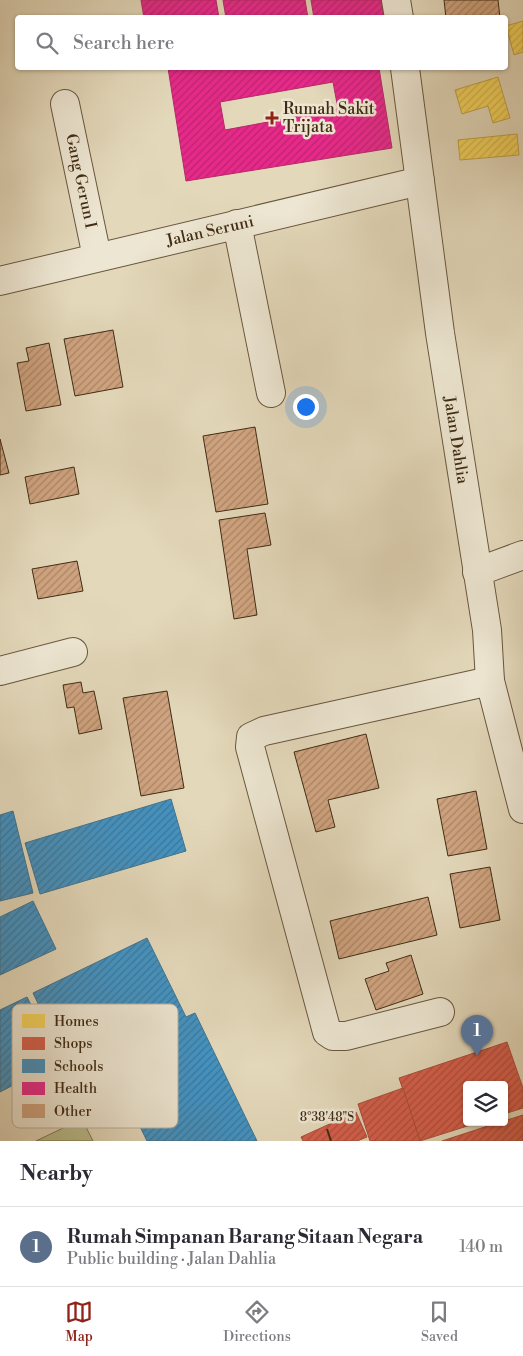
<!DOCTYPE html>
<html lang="en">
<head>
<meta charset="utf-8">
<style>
	:root { --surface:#fff; --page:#f2f2f3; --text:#2b2b33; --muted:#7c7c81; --line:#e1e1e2; --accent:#8f2418 }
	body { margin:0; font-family:"Libre Bodoni",serif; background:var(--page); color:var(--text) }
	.controls { position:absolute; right:15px; bottom:15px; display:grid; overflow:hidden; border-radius:5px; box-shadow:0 1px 4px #0004 }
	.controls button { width:45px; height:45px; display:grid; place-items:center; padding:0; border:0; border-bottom:1px solid var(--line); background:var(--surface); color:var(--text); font:25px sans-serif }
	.you { position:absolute; left:305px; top:406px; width:18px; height:18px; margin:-12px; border:4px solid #fff; border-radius:50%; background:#1a73e8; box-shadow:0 0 0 8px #1a73e833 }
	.badge { display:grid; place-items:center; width:32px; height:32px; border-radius:50%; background:var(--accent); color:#fff; font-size:16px; font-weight:700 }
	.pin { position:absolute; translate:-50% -41px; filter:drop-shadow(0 1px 2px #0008) }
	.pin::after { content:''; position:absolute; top:26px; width:18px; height:15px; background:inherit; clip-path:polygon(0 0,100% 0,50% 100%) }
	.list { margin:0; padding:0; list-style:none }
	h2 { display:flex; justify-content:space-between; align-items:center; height:65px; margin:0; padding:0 20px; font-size:21px }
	h2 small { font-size:16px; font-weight:400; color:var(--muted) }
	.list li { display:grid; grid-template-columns:32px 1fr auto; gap:15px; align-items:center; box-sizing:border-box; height:80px; padding:0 20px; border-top:1px solid var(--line) }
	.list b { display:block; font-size:19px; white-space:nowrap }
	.list p { margin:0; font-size:16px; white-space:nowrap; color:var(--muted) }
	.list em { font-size:16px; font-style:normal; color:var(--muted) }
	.icon { flex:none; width:28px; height:28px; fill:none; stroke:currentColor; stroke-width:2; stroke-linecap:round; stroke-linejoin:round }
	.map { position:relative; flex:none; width:523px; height:1141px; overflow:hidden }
	.search { position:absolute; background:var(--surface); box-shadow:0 1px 4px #0004; left:15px; right:15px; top:15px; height:55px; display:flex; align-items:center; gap:12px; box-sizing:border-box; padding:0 18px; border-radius:5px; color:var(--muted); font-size:19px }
	.sheet { height:145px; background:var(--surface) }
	nav { display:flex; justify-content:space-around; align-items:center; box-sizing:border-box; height:70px; border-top:1px solid var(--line); background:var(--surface); font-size:14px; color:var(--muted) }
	nav a { display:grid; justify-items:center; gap:2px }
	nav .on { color:var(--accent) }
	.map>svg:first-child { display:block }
	.pitch { fill:#b9bd8c; stroke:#7c7450 }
	.homes { fill:url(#homes-hatch); stroke:#bfa246 }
	.shops { fill:url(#shops-hatch); stroke:#a9503c }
	.schools { fill:url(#schools-hatch); stroke:#42748e }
	.health { fill:url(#health-hatch); stroke:#b52a67; fill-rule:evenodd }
	.building { fill:url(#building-hatch); stroke:#402c14 }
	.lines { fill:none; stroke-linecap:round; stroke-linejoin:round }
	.street-casing { stroke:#69573e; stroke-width:30 }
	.street { stroke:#ede6d2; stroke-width:28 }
	.ticks { fill:none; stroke:#402c14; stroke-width:2 }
	.poi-dot { fill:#8f2418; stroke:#ede6d2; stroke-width:2 }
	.labels { text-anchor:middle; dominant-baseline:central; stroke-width:5; stroke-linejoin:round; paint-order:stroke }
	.poi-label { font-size:16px; fill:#402c14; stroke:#ede6d2; text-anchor:start }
	.street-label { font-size:16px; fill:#402c14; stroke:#ede6d2 }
	.key { fill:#ede6d2; stroke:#b9ae99; stroke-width:1 }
	.key-label { font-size:14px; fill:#402c14 }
	.ticks-label { font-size:12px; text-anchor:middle; fill:#402c14; stroke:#ede6d2; stroke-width:5; stroke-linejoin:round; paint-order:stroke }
</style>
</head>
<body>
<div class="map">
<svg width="523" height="1141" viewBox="0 0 523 1141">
	<defs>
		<pattern id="homes-hatch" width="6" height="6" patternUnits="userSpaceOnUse" patternTransform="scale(1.25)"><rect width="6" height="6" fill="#f6d55c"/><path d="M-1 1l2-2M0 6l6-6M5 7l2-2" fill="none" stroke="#d4b74f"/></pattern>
		<pattern id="shops-hatch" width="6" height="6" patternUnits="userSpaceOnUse" patternTransform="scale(1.25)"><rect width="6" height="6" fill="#d6604d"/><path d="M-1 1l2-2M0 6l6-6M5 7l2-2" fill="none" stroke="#af4f3f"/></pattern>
		<pattern id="schools-hatch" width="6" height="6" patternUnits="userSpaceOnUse" patternTransform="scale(1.25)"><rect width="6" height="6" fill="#4393c3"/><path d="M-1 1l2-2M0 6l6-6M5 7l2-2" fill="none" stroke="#39789d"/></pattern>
		<pattern id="health-hatch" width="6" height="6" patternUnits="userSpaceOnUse" patternTransform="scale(1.25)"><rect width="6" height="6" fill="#e7298a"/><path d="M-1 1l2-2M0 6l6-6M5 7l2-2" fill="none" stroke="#bd2370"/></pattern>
		<pattern id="building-hatch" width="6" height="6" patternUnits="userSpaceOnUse" patternTransform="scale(1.25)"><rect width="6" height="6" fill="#d0a480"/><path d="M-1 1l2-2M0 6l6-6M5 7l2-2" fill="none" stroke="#aa8668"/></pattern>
	</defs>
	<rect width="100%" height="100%" fill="#e3d8ba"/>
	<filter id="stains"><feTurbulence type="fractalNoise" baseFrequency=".004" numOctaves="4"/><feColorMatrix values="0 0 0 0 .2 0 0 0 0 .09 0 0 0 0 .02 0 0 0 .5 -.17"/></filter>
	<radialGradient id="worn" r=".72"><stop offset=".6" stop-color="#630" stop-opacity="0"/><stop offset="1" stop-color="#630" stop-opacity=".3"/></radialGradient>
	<!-- pitch -->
	<path class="pitch" d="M82 1119 93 1141H36Z"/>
	<!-- homes -->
	<g class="homes">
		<path d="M523 21V52L514 55 506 26Z"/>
		<path d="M498 77 510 118 493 123 488 106 462 114 455 90Z"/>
		<path d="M517 134 519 155 460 160 458 140Z"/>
	</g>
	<!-- shops -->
	<g class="shops">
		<path d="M507 1042 523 1088V1108L504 1114V1085H467V1122H480L420 1141 399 1078Z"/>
		<path d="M403 1088 420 1141H370L358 1104Z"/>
		<path d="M356 1112 367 1137 357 1141H303L301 1137Z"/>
		<path d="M523 1115V1141H442L500 1122H504V1121Z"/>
	</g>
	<!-- schools -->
	<g class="schools">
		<path d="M171 799 186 851 40 894 25 843Z"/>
		<path d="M13 811 33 893 0 901V815Z"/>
		<path d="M33 901 56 949 0 975V917Z"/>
		<path d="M147 938 186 1017 195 1013 257 1141H147L118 1081 126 1077 113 1049 70 1070 33 993Z"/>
		<path d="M27 997 60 1061 0 1092V1010Z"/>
	</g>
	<!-- health -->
	<g class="health">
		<path d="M141 0H216L219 18H144Z"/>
		<path d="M223 0H305L308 18H226Z"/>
		<path d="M311 0H381L384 18H314Z"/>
		<path d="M168 68H379L392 148 186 181ZM333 82 338 109 225 130 220 102Z"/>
	</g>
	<!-- building -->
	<g class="building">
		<path d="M444 0H498L500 18H446Z"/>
		<path d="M113 330 123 387 75 396 64 339Z"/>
		<path d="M49 343 61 405 26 411 17 363 29 361 26 348Z"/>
		<path d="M255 427 268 504 216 512 203 436Z"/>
		<path d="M0 439 9 473 0 475Z"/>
		<path d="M74 467 79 494 30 504 25 477Z"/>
		<path d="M265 513 271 545 247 549 257 615 234 619 219 520Z"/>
		<path d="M77 561 83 591 38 599 32 569Z"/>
		<path d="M81 682 83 693 94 691 102 729 79 734 74 707 67 708 63 685Z"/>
		<path d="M167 691 184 788 141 796 123 698Z"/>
		<path d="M366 734 379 788 328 800 335 827 316 832 294 752Z"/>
		<path d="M476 791 487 849 448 856 437 799Z"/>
		<path d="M490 867 500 920 460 928 450 874Z"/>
		<path d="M428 897 437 935 339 959 330 921Z"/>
		<path d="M411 955 423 994 376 1010 365 979 389 971 386 963Z"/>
	</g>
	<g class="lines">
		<defs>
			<g id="street">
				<path d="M396 0 399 18"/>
				<path d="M405 68 440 333 487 630 490 681 523 809"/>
				<path d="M65 104 97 257"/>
				<path d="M237 224 271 393"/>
				<path d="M0 281 420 181"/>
				<path d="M477 572 523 555"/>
				<path d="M0 671 73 652"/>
				<path d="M440 1012 346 1036H333L327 1032 250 747 251 737 264 731 490 681"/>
			</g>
		</defs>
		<!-- street casing -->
		<use href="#street" class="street-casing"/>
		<!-- street -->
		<use href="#street" class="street"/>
	</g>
	<!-- ticks -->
	<path class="ticks" d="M327 1129 331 1141"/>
	<!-- markers -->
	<path class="poi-dot" d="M269.5 110.5h5v5h5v5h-5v5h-5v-5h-5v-5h5z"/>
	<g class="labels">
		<!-- poi labels -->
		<g class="poi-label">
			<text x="283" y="109">Rumah Sakit<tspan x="283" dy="18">Trijata</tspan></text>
		</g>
		<!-- street labels -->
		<g class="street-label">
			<text transform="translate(81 181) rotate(78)">Gang Gerun I</text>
			<text transform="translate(210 231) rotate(-13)">Jalan Seruni</text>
			<text transform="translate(456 440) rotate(81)">Jalan Dahlia</text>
		</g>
	</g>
	<!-- legend -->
	<rect x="12" y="1004" width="166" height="124" rx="8" class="key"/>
	<rect x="22" y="1014" width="23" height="14" fill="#f6d55c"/>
	<rect x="22" y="1037" width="23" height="13" fill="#d6604d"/>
	<rect x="22" y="1059" width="23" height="14" fill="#4393c3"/>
	<rect x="22" y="1082" width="23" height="13" fill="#e7298a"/>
	<rect x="22" y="1104" width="23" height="14" fill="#d0a480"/>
	<g class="key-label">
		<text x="54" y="1026">Homes</text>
		<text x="54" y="1048">Shops</text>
		<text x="54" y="1071">Schools</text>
		<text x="54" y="1093">Health</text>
		<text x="54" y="1116">Other</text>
	</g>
	<g class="ticks-label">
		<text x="327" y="1121">8°38'48"S</text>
	</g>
	<rect width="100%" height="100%" filter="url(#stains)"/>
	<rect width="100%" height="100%" fill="url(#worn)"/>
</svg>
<div class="controls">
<button><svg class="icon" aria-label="layers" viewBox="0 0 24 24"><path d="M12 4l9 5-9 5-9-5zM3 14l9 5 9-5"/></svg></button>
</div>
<div class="you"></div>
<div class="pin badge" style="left:477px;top:1056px;background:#5c6f8a">1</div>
<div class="search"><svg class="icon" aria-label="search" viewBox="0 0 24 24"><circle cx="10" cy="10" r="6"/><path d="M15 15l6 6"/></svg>Search here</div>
</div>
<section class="sheet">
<h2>Nearby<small></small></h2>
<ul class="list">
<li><span class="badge" style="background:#5c6f8a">1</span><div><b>Rumah Simpanan Barang Sitaan Negara</b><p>Public building · Jalan Dahlia</p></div><em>140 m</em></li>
</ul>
</section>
<nav>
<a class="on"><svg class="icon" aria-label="map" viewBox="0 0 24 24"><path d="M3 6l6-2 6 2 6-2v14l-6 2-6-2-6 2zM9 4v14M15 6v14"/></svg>Map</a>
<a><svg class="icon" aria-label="directions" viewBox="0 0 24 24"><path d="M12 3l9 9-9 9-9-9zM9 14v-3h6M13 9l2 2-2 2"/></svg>Directions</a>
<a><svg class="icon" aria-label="saved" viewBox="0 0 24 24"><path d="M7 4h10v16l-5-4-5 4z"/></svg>Saved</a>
</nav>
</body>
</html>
